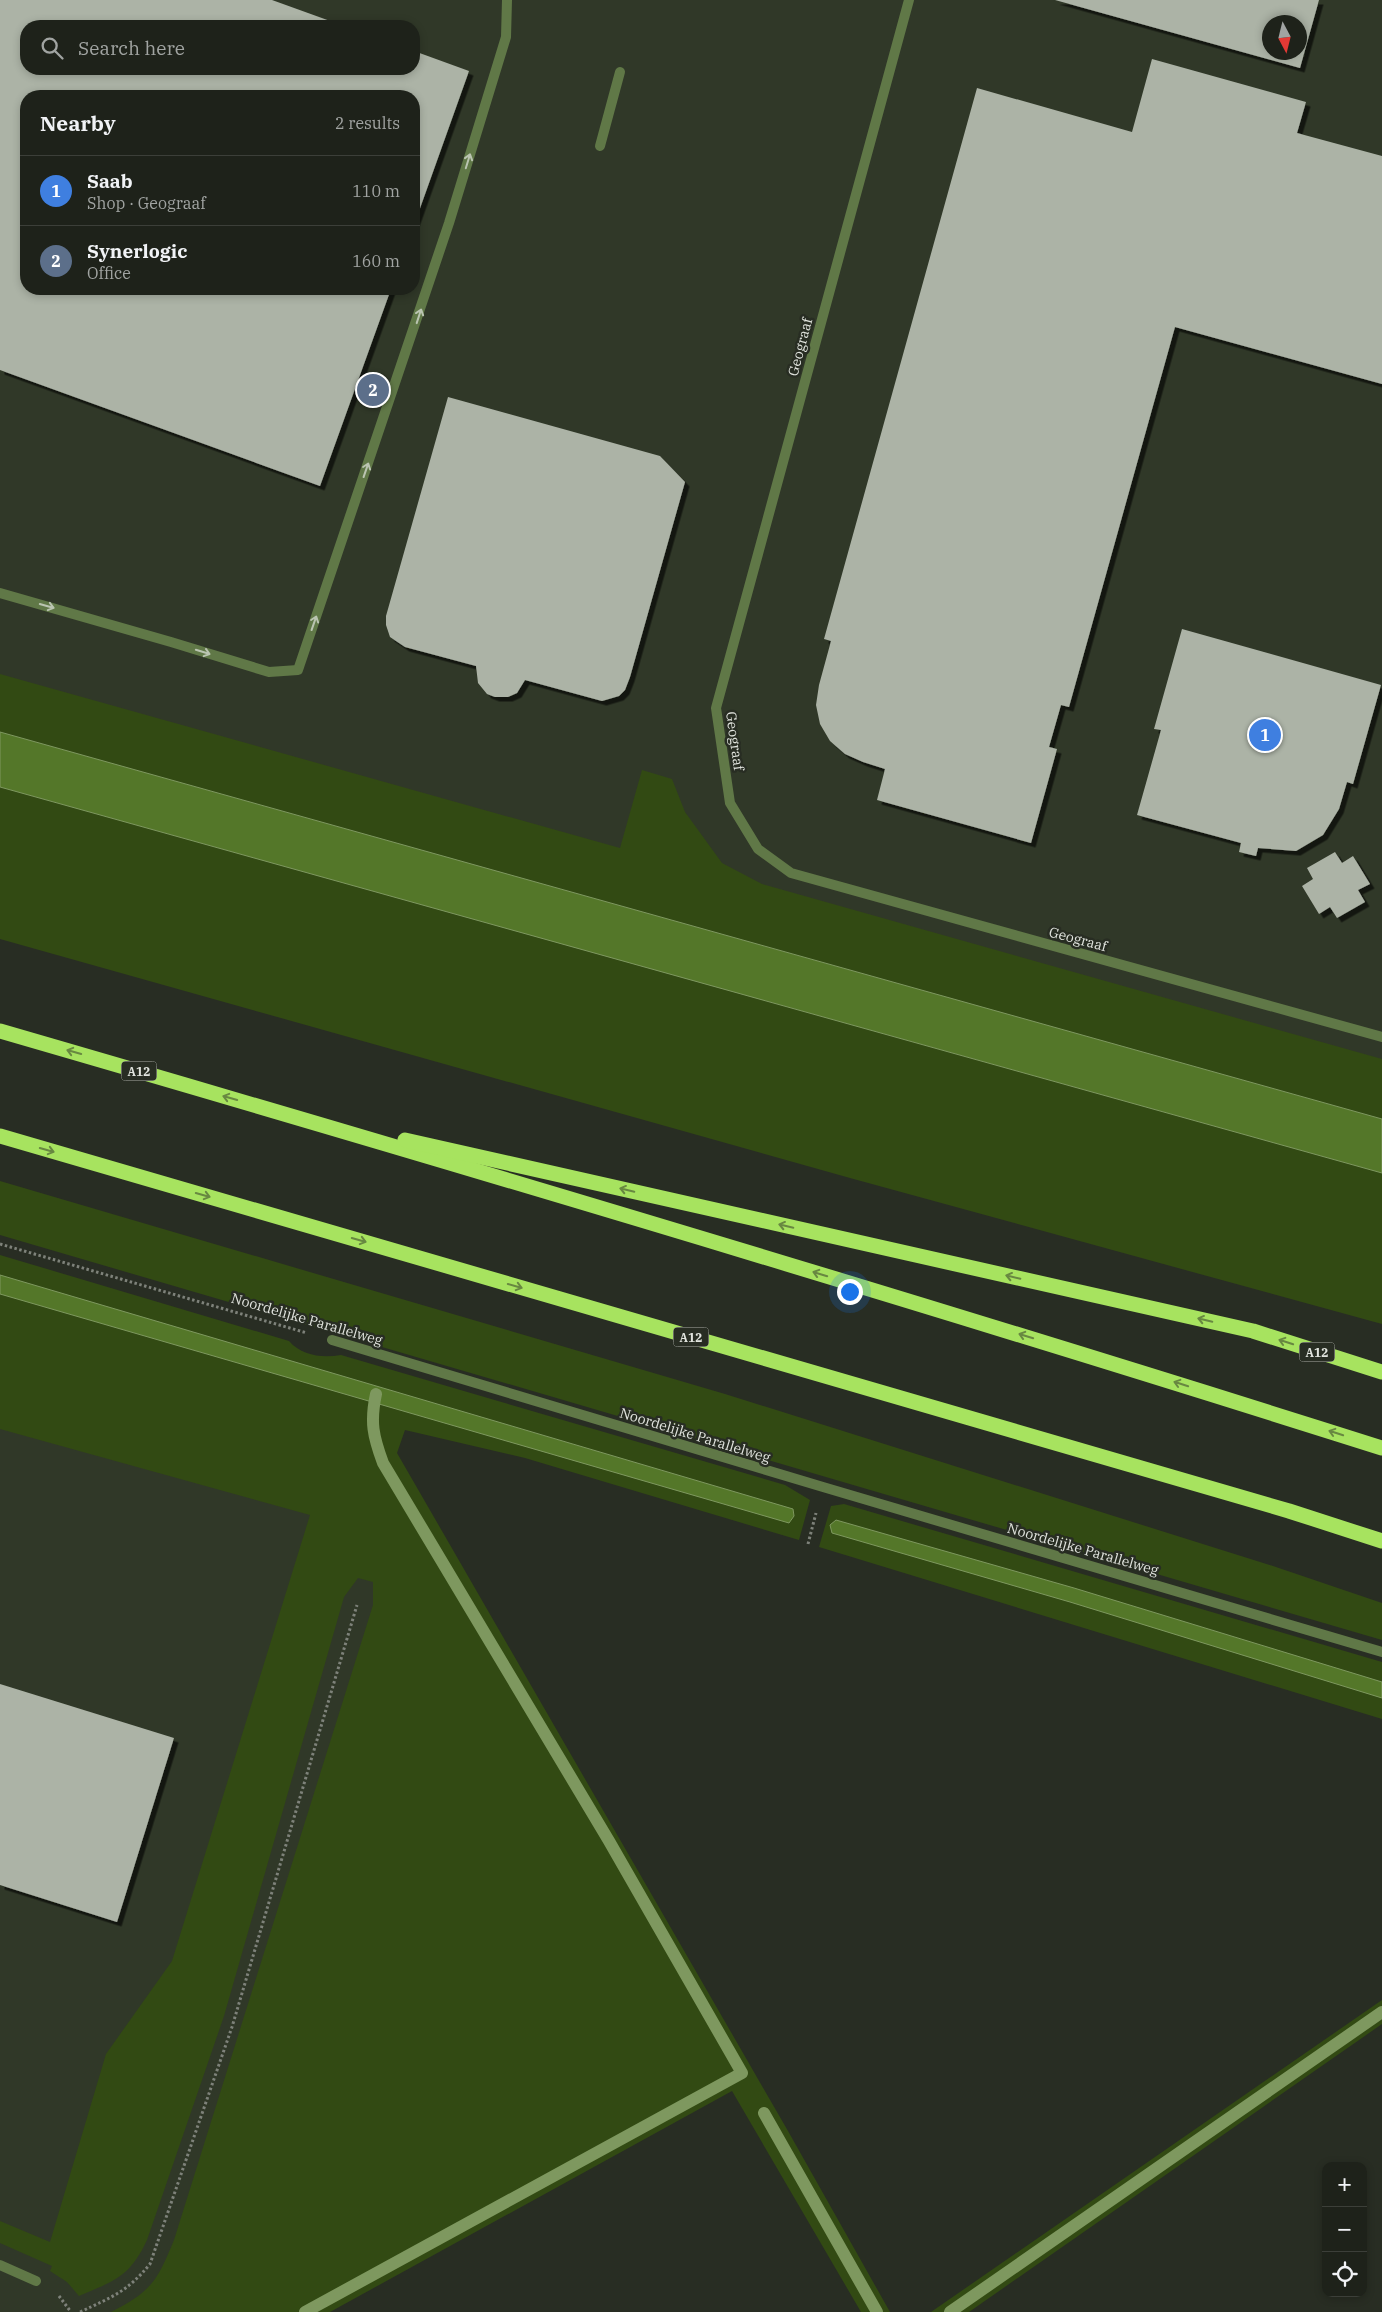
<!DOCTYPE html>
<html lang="en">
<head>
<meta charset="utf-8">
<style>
	:root { --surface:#1e221a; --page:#262a23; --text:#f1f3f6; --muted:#a1a4a2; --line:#3c3f39; --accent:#2563eb }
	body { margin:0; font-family:"IBM Plex Serif",serif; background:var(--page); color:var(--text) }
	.controls { position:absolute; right:15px; bottom:15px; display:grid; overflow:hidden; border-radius:10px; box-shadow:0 2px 8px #0003 }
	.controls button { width:45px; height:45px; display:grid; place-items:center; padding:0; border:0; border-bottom:1px solid var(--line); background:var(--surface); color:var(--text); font:25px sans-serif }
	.compass { position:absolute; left:1262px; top:15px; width:45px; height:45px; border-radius:50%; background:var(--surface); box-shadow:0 2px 8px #0003; rotate:173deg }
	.you { position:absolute; left:849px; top:1291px; width:18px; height:18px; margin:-12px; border:4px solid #fff; border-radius:50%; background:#1a73e8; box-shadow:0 0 0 8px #1a73e833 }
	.badge { display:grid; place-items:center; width:32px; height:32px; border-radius:50%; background:var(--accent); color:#fff; font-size:16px; font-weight:700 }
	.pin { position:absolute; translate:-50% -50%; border:2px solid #fff; box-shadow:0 1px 5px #0006 }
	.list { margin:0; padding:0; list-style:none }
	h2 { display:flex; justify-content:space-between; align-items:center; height:65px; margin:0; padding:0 20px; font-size:21px }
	h2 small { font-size:16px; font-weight:400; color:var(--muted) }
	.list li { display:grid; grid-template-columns:32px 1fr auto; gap:15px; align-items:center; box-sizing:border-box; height:70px; padding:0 20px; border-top:1px solid var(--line) }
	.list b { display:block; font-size:19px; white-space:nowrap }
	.list p { margin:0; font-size:16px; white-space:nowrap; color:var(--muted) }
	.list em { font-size:16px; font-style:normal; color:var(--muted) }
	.icon { flex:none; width:28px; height:28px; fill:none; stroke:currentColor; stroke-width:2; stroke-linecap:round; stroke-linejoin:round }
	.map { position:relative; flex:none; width:1382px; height:2312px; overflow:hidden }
	.search { position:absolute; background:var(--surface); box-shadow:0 2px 8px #0003; left:20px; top:20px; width:400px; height:55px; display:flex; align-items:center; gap:12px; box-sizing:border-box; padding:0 18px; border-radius:20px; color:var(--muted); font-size:19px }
	.panel { position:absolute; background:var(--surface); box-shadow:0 2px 8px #0003; left:20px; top:90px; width:400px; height:205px; border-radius:20px }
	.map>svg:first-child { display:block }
	.built { fill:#303828; fill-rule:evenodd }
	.green { fill:#324a13 }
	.water { fill:#547729; stroke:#7e985f }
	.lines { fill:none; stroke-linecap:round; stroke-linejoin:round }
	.stream { stroke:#7e985f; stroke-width:12 }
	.building { fill:#acb3a6; fill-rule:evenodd; filter:url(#shadow) }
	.path { stroke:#7e827a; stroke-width:3; stroke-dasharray:2.5 2.5; stroke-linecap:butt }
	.lane { stroke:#607847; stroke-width:10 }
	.street { stroke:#607847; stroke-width:10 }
	.highway { stroke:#a7e35f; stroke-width:15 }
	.oneway { stroke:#bac4b1 }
	.oneway2 { stroke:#688841 }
	.labels { text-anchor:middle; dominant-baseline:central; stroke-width:5; stroke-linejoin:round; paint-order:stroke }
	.shield { fill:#282d23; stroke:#aaada6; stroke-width:1 }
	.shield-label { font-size:12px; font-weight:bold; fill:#e1e4de }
	.street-label { font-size:14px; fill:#e1e4de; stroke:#282d23 }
</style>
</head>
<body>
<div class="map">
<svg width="1382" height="2312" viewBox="0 0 1382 2312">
	<defs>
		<filter id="shadow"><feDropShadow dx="4.5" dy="4.5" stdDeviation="0" flood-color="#0009"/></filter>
	</defs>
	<rect width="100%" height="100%" fill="#282d23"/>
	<!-- built -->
	<g class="built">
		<path d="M0 0H1382V1145L0 758ZM1270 22H1300V52H1270ZM26 26H414V69H26ZM26 96H414V289H26Z"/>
		<path d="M0 1283 383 1463 742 2073 305 2312H0Z"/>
	</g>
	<!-- green -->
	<g class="green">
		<path d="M0 674 620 848 642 770 672 779 685 812 722 863 762 884 1382 1059V1119L0 732Z"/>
		<path d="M0 787 1382 1173V1324L850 1178 0 939Z"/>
		<path d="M0 1181 725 1394 1273 1566 1382 1603V1640L0 1235Z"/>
		<path d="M0 1255 289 1341C302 1356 322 1358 341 1355L785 1485 810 1500 799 1540 525 1458 405 1430 397 1453 788 2131 890 2312H861L732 2091 330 2312H111C152 2291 157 2281 174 2240L373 1605V1582L358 1578 344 1597 224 2016 147 2240C130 2277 114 2281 79 2296L67 2282 50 2271 52 2266 0 2243V2221L50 2242 106 2054 172 1961 310 1515 0 1429Z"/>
		<path d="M844 1504 1382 1662V1719L819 1547 831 1506Z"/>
		<path d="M1382 2000V2024L969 2312H931Z"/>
	</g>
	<!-- water -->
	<g class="water">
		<path d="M0 732 1382 1119V1173L0 787Z"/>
		<path d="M0 1275 793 1509 794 1516 789 1523 0 1294Z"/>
		<path d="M836 1520 1074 1588 1382 1682V1698L1070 1602 832 1533 830 1525Z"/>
	</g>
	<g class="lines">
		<!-- stream -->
		<g class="stream">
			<path d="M764 2113 877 2312"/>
			<path d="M305 2312 742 2073 609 1841 383 1463C373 1436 370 1422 376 1394"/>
			<path d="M950 2312 1382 2012"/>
		</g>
	</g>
	<!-- building -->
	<g class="building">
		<path d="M0 0H272L344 26H26V69H414V51L469 71 414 225V96H26V289H391L320 486 0 370Z"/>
		<path d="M1055 0H1319L1300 68ZM1270 22H1300V52H1270Z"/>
		<path d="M1152 59 1306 102 1297 133 1382 156V384L1175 327 1069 707 1061 705 1049 747 1057 749 1031 843 877 800 885 769 863 762 845 754 830 741 820 724 816 705 819 685 831 641 824 639 977 88 1132 132Z"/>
		<path d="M448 397 660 456 685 482 630 677 625 690 619 696 602 701 525 680 517 693 508 697H495L487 694 478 683 476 666 405 647 390 637 386 625V616Z"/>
		<path d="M1182 629 1381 685 1353 784 1347 782 1339 809 1323 835 1296 851 1258 848 1256 856 1239 852 1241 843 1137 815 1161 730 1154 729Z"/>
		<path d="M1335 852 1342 863 1353 856 1370 884 1358 890 1365 902 1337 918 1330 907 1319 914 1302 886 1313 879 1307 868Z"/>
		<path d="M0 1684 174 1738 117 1922 0 1885Z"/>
	</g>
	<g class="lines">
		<!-- path -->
		<g class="path">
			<path d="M0 1244 307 1333"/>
			<path d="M808 1544 816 1513"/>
			<path d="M59 2296 71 2312"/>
			<path d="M80 2312C112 2297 127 2292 150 2264L232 2027 357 1605"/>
		</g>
		<!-- lane -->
		<g class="lane">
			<path d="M600 146 620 72"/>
			<path d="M0 593 171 642 269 672 298 670 449 223 506 37 507 0"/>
		</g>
		<!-- street -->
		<g class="street">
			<path d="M909 0 716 708 730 803 758 849 791 873 1382 1037"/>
			<path d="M332 1340 823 1487 1382 1652"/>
			<path d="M0 2265 36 2281"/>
		</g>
		<!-- highway -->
		<g class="highway">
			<path d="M0 1031C462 1165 923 1303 1382 1448"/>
			<path d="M0 1136 1289 1511 1382 1541"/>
			<path d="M405 1140 1253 1331 1382 1372"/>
		</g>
	</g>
	<!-- one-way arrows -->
	<defs><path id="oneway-shaft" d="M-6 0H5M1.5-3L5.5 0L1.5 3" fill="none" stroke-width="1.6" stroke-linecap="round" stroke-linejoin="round" transform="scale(1.25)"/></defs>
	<g class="oneway">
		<use href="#oneway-shaft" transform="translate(468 161) rotate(-73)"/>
		<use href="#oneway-shaft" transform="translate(419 316) rotate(-72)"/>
		<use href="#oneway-shaft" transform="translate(366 470) rotate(-71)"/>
		<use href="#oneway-shaft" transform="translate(47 606) rotate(16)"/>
		<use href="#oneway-shaft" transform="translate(314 623) rotate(-71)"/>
		<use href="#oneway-shaft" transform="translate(203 652) rotate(17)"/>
	</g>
	<g class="oneway2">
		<use href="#oneway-shaft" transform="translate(74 1052) rotate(-164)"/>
		<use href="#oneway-shaft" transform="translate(230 1098) rotate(-164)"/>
		<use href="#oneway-shaft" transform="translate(47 1150) rotate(16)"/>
		<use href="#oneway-shaft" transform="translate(627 1190) rotate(-167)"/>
		<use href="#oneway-shaft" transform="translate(203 1195) rotate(16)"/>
		<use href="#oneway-shaft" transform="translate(786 1226) rotate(-167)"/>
		<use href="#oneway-shaft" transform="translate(359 1240) rotate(16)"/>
		<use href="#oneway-shaft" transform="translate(820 1274) rotate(-163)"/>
		<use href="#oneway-shaft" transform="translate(1013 1277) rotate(-167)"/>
		<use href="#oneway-shaft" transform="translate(515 1286) rotate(16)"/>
		<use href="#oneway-shaft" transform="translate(1205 1320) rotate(-167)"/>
		<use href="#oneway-shaft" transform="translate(1026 1336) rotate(-163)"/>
		<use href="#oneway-shaft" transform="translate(1286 1342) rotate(-162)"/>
		<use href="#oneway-shaft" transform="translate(1181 1384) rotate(-162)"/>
		<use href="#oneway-shaft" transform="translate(1336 1433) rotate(-162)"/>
	</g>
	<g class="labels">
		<!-- shield labels -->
		<g class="shield">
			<rect x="121.5" y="1061.5" width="35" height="19" rx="4"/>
			<rect x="673.5" y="1327.5" width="35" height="19" rx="4"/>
			<rect x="1299.5" y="1342.5" width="35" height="19" rx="4"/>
		</g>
		<g class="shield-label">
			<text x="139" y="1071">A12</text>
			<text x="691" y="1337">A12</text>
			<text x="1317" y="1352">A12</text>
		</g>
		<!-- street labels -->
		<g class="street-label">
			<text transform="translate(800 347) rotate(-75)">Geograaf</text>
			<text transform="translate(735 741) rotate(82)">Geograaf</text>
			<text transform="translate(1078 939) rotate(15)">Geograaf</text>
			<text transform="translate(307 1319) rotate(16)">Noordelijke Parallelweg</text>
			<text transform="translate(695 1435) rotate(17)">Noordelijke Parallelweg</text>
			<text transform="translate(1083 1549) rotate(16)">Noordelijke Parallelweg</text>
		</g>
	</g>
</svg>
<div class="controls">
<button>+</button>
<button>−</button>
<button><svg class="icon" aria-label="locate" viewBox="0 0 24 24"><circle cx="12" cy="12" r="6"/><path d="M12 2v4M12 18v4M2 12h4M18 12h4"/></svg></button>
</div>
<svg class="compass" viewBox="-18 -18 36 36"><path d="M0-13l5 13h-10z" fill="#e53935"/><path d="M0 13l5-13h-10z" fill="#a1a4a2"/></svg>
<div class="you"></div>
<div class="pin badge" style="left:1265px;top:735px;background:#3f7fe0">1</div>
<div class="pin badge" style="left:373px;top:390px;background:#5c6f8a">2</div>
<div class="search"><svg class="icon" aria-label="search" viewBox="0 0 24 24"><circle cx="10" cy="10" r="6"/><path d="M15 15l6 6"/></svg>Search here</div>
<section class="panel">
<h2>Nearby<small>2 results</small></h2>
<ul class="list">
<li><span class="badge" style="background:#3f7fe0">1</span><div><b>Saab</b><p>Shop · Geograaf</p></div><em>110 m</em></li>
<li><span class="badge" style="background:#5c6f8a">2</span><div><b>Synerlogic</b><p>Office</p></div><em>160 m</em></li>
</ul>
</section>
</div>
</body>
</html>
